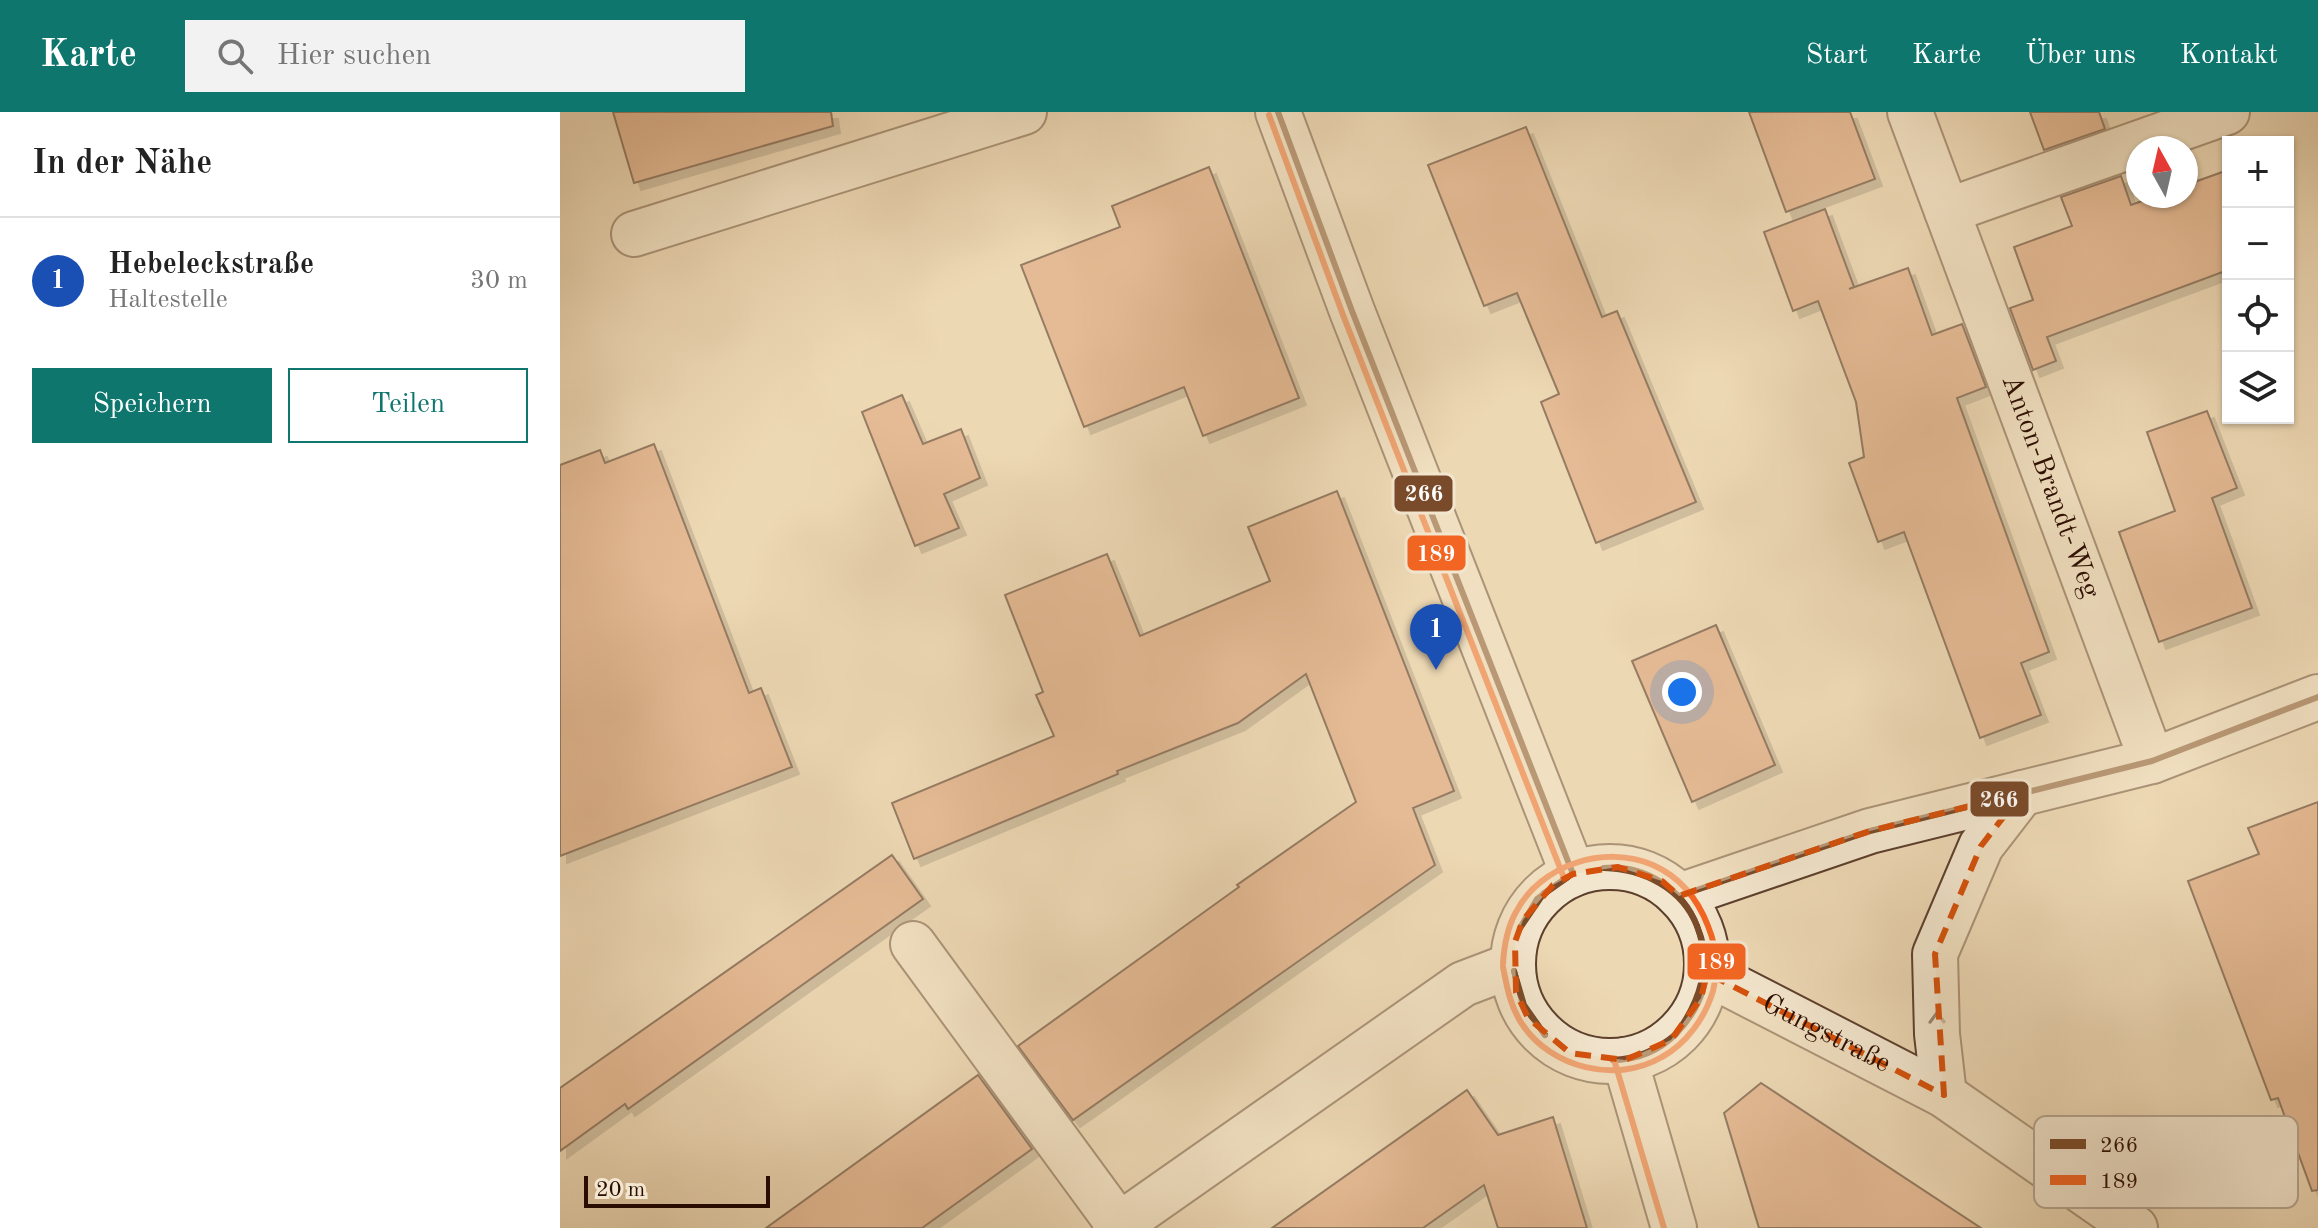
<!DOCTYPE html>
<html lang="de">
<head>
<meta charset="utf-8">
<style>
	:root { --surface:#fff; --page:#f2f2f2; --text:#222; --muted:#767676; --line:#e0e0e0; --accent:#0f766e }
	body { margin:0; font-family:"Old Standard TT",serif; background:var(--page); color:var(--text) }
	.controls { position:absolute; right:24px; top:24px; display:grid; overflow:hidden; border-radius:0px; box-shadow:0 2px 6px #0004 }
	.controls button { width:72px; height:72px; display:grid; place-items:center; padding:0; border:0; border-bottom:2px solid var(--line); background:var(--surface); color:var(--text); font:40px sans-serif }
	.compass { position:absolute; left:1566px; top:24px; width:72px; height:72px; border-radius:50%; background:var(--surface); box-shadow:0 2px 6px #0004; rotate:352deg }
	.scale { position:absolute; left:24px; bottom:20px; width:186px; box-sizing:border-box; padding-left:8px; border:4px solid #2b0c00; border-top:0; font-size:22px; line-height:28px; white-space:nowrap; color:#2b0c00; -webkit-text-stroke:6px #f3e6ce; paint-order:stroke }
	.you { position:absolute; left:1122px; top:580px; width:28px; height:28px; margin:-20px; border:6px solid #fff; border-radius:50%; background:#1a73e8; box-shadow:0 0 0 12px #1a73e833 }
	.badge { display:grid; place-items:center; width:52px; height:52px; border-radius:50%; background:var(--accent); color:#fff; font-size:26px; font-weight:700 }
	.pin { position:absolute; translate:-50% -66px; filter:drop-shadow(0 2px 4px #0008) }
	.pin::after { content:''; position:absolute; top:42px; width:28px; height:24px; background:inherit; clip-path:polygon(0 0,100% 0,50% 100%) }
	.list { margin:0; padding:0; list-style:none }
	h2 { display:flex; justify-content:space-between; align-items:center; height:104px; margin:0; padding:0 32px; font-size:34px }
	h2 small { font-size:26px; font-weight:400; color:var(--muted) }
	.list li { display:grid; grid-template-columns:52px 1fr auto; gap:24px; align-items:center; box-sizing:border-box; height:128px; padding:0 32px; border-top:2px solid var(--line) }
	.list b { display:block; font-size:30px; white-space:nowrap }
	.list p { margin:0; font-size:26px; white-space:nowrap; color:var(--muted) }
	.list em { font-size:26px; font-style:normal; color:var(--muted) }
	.actions { display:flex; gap:16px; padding:24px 32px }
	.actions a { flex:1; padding:18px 0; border:2px solid var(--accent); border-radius:0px; text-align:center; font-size:28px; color:var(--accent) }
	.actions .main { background:var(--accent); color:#fff }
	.icon { flex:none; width:44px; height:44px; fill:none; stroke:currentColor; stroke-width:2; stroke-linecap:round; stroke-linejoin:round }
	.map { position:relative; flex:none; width:1758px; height:1116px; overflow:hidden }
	header { display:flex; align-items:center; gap:48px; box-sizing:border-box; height:112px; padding:0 40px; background:var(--accent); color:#fff }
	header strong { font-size:38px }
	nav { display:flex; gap:44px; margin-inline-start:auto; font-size:28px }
	.search { width:560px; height:72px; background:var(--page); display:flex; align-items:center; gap:20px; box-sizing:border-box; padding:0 28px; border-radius:0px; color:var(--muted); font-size:30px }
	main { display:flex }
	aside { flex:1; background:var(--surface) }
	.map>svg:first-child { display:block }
	.building { fill:#db9770; stroke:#2b0c00; stroke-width:2; filter:url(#shadow) }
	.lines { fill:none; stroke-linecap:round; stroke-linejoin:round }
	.minor-casing { stroke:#5c3f2d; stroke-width:48 }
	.minor { stroke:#f3e6ce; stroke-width:44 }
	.bus-1-casing { stroke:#f3e6ce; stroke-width:12 }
	.bus-2-casing { stroke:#f3e6ce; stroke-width:12 }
	.bus-1 { stroke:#7a4b2a; stroke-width:6 }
	.bus-2 { stroke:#f26522; stroke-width:6 }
	.oneway { stroke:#998471 }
	.marked { fill:none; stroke:#d5510b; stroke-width:6; stroke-dasharray:16 10; stroke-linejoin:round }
	.labels { text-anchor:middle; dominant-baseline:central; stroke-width:8; stroke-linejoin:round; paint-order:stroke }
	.street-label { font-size:28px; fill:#2b0c00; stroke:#f3e6ce }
	.key { fill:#f3e6ce; stroke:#b7a590; stroke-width:2 }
	.key-label { font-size:22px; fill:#2b0c00 }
	.line-badge { stroke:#f3e6ce; stroke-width:3 }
	.badge-label { font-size:22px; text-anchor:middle; font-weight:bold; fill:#fff }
</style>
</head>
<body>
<header>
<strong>Karte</strong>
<div class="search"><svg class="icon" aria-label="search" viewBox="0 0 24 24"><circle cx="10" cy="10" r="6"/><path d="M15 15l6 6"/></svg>Hier suchen</div>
<nav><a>Start</a><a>Karte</a><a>Über uns</a><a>Kontakt</a></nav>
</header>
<main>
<aside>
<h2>In der Nähe<small></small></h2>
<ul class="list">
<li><span class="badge" style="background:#1a4fb4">1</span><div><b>Hebeleckstraße</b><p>Haltestelle</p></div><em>30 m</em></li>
</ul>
<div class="actions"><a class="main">Speichern</a><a>Teilen</a></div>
</aside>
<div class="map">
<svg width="1758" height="1116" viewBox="0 0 1758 1116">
	<defs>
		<filter id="shadow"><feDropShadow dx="7" dy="7" stdDeviation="0" flood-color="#0004"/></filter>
	</defs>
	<rect width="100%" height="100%" fill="#edd8b4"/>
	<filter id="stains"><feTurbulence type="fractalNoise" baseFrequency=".0025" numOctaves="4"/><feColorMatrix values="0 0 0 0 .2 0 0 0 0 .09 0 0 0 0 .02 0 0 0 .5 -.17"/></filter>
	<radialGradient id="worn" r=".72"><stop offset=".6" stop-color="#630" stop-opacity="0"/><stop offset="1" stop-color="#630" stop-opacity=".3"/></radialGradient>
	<!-- building -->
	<g class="building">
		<path d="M53 0H271L273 14 74 71Z"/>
		<path d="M1189 0H1290L1315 67 1226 100Z"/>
		<path d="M1470 0H1539L1545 17 1484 38Z"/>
		<path d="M966 15 1042 205 1057 199 1136 390 1036 431 981 290 999 282 957 181 924 194 868 53Z"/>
		<path d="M649 55 739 286 643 324 624 275 524 315 461 153 560 115 552 94Z"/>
		<path d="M1668 58V158L1487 225 1496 249 1473 258 1450 196 1473 188 1454 135 1512 114 1501 85 1561 64 1571 93 1596 84H1626V73Z"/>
		<path d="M1265 97 1294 175 1289 177 1348 156 1372 223 1402 212 1426 275 1397 286 1489 540 1461 551 1481 603 1420 626 1344 420 1318 430 1289 351 1304 345 1296 290 1258 189 1233 199 1204 120Z"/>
		<path d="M342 283 363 332 401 317 420 366 384 382 399 416 355 434 302 300Z"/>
		<path d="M1647 299 1677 376 1652 386 1692 496 1599 530 1559 420 1615 399 1587 320Z"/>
		<path d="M94 332 189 581 201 576 232 655 0 744V353L40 338 45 351Z"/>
		<path d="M777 379 894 679 853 696 875 753 513 1008 458 934 679 775 677 773 796 690 746 562 678 611 557 659 558 662 354 747 332 691 494 624 476 583 483 580 445 483 547 442 580 524 710 469 688 415Z"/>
		<path d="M1156 513 1215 653 1132 690 1072 549Z"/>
		<path d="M1758 690V1078L1752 1079 1718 986 1711 988 1628 769 1699 742 1688 716Z"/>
		<path d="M332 743 363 787 68 997 65 992 0 1039V976Z"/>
		<path d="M418 963 472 1037 362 1116H206Z"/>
		<path d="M1201 971 1421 1116H1199L1164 1001Z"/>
		<path d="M907 978 938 1023 993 1005 1027 1116H938L924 1073 863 1116H712Z"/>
	</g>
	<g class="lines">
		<defs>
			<g id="minor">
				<path d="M718 0 792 199 1013 762"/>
				<path id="s1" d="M1350 0 1592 649"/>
				<path d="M1387 99 1667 0"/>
				<path d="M74 122 464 0"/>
				<circle cx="1050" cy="852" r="97"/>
				<path d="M1119 784 1310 719 1592 649 1758 585"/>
				<path d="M353 832 559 1113"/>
				<path id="s2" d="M1147 861 1384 983 1575 1116"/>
				<path d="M1065 948 1114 1116"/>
				<path d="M1384 983 1377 922 1375 842 1421 734 1462 681"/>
				<path d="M555 1116 903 872 953 853"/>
			</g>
		</defs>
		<!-- minor casing -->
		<use href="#minor" class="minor-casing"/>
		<!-- minor -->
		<use href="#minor" class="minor"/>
		<defs>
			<g id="bus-1">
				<path d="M718 0 792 199 1013 762"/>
				<path d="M1044 756C1083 757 1122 776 1137 814"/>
				<path d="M1044 756C1084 752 1123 777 1137 814"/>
				<path d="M1119 784 1310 719 1592 649 1758 585"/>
				<path d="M960 816 977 787 1008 765"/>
				<path d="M960 816 984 781 1008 765"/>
				<path d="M954 859 964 893 985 923"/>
				<path d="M954 859 963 893 985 923"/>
				<path d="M1116 922C1140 889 1152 854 1137 814"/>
				<path d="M1116 922C1147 889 1154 856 1137 814"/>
				<path d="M1053 948C1077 948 1099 939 1116 922"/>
				<path d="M1053 948C1077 947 1098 937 1116 922"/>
			</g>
			<g id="bus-2">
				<path d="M709 3 783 203 1004 766"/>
				<path d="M943 852C944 834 947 816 956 800 980 753 1045 732 1093 753 1120 765 1138 788 1148 814 1157 836 1159 857 1153 879 1145 906 1126 932 1102 945 1056 972 991 956 962 912 950 894 947 875 943 855"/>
				<path d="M1055 951 1104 1116"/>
			</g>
		</defs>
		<!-- bus-1 casing -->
		<use href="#bus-1" class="bus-1-casing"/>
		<!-- bus-2 casing -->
		<use href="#bus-2" class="bus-2-casing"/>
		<!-- bus-1 -->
		<use href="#bus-1" class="bus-1"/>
		<!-- bus-2 -->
		<use href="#bus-2" class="bus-2"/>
	</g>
	<!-- one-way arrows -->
	<defs><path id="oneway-chevron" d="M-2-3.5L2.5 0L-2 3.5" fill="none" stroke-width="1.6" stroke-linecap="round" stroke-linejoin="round" transform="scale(2)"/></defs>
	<use class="oneway" href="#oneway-chevron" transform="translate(1377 906) rotate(-91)"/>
	<!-- marked area -->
	<path d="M0 0H1758V1116H0ZM1462 681 1421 734 1375 842 1384 983 1147 861 1141 886 1111 928 1065 948 1010 941 968 906 956 880 955 830 963 808 993 773 1013 762 1058 755 1102 769 1119 784 1310 719Z" fill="#edd8b4" fill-opacity=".55" fill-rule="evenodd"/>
	<path class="marked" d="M1462 681 1421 734 1375 842 1384 983 1147 861 1141 886 1111 928 1065 948 1010 941 968 906 956 880 955 830 963 808 993 773 1013 762 1058 755 1102 769 1119 784 1310 719Z"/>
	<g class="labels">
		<!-- street labels -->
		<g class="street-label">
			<text stroke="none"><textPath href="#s1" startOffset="400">Anton-Brandt-Weg</textPath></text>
			<text stroke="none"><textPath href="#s2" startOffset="134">Gungstraße</textPath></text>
		</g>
	</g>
	<!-- legend -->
	<rect x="1474" y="1004" width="264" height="92" rx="12" class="key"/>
	<rect x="1490" y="1027" width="36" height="10" fill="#7a4b2a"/>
	<rect x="1490" y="1063" width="36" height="10" fill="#f26522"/>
	<g class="key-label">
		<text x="1540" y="1040">266</text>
		<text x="1540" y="1076">189</text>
	</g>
	<g class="line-badge">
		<rect x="833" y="362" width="61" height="39" rx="8" fill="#7a4b2a"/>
		<rect x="846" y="422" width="61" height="38" rx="8" fill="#f26522"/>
		<rect x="1409" y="668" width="61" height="38" rx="8" fill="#7a4b2a"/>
		<rect x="1126" y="830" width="61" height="39" rx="8" fill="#f26522"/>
	</g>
	<g class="badge-label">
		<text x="864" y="389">266</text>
		<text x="876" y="449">189</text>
		<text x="1439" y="695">266</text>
		<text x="1156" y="857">189</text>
	</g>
	<rect width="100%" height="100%" filter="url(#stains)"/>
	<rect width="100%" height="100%" fill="url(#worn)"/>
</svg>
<div class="controls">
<button>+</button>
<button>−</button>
<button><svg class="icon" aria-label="locate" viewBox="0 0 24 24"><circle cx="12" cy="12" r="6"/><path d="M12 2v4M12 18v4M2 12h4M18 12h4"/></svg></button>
<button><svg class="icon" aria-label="layers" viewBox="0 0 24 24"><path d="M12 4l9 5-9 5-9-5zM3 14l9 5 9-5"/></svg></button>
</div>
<svg class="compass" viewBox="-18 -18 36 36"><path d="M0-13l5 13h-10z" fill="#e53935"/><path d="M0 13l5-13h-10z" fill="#767676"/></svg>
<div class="scale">20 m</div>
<div class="you"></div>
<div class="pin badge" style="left:876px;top:558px;background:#1a4fb4">1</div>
</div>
</main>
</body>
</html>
